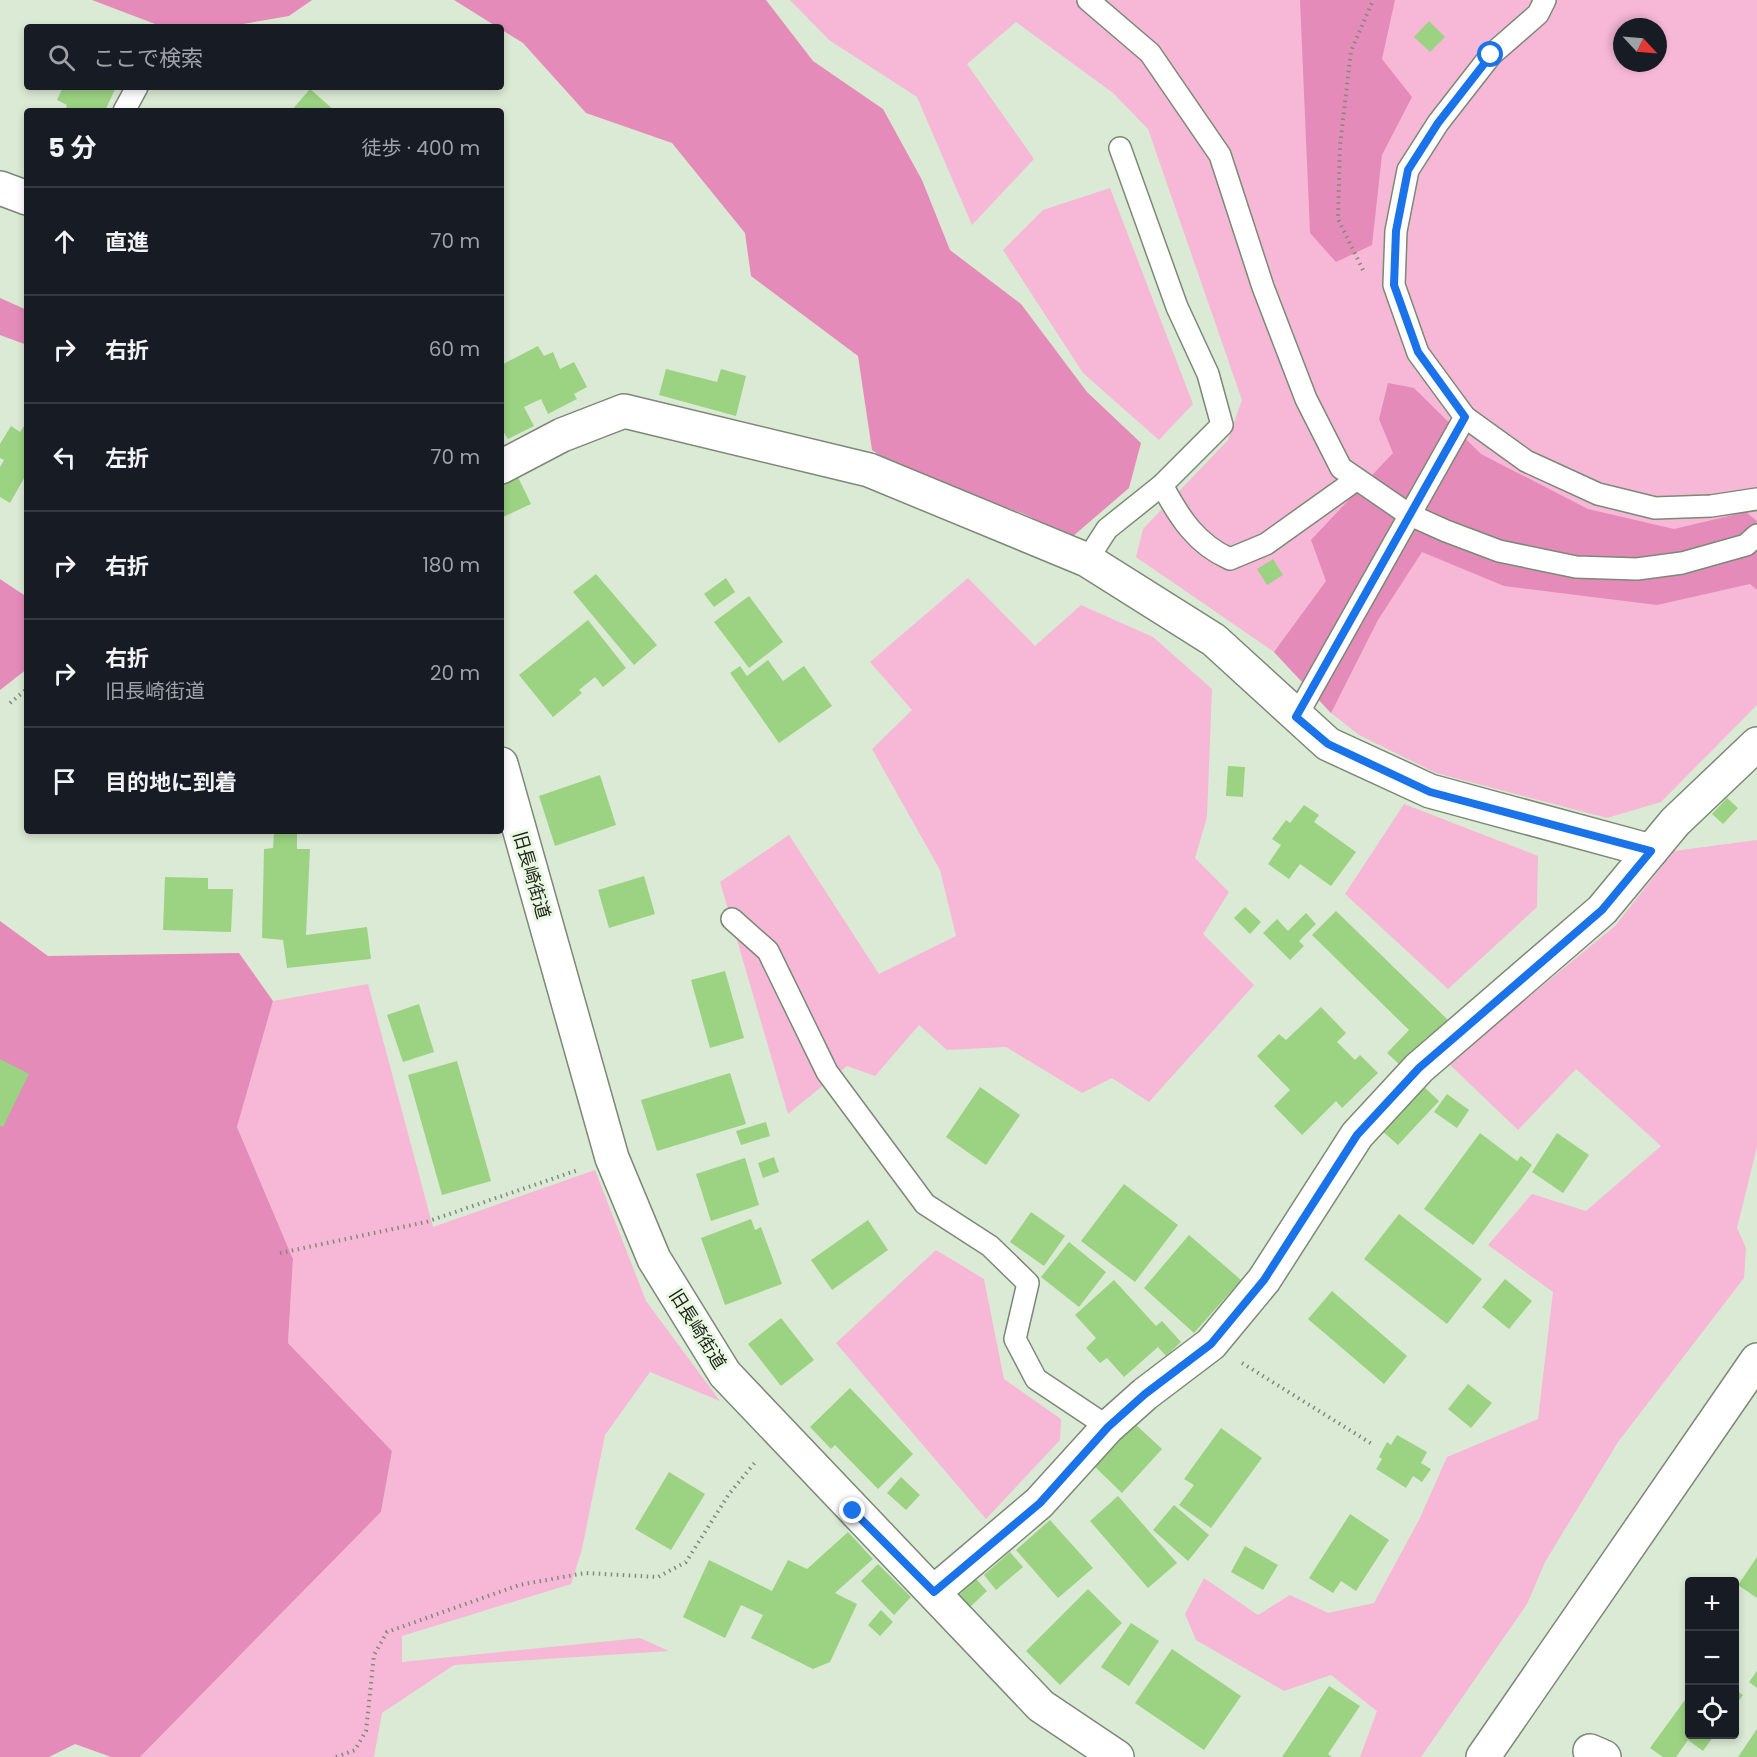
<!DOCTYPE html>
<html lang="ja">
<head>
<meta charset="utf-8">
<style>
	:root { --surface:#171b24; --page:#20242c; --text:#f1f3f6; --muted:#9ea1a6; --line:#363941 }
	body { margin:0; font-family:Poppins,"Noto Sans JP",sans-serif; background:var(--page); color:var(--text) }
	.controls { position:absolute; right:18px; bottom:18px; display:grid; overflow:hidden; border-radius:6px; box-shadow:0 3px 9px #0003 }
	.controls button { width:54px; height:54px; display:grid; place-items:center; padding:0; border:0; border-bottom:2px solid var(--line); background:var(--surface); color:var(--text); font:30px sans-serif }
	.compass { position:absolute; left:1613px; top:18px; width:54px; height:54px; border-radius:50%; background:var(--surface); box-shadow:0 3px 9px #0003; rotate:116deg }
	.stop { position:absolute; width:18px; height:18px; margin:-14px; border:4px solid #1a73e8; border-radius:50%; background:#fff }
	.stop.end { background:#1a73e8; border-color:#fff; box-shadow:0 2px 6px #0008 }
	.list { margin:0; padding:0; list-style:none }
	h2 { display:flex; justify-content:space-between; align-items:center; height:78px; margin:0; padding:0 24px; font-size:26px }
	h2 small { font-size:20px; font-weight:400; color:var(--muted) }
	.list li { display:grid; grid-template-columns:39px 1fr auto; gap:18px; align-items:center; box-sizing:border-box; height:108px; padding:0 24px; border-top:2px solid var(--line) }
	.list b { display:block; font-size:22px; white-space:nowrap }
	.list p { margin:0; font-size:20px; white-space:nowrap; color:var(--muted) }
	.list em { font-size:20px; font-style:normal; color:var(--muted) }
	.icon { flex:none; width:33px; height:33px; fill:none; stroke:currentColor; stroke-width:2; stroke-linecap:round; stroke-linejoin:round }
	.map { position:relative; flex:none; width:1757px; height:1757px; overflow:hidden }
	.search { position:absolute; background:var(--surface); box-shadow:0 3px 9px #0003; left:24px; top:24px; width:480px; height:66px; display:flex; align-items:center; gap:15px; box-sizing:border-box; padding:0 21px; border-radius:6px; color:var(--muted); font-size:22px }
	.panel { position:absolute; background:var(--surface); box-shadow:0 3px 9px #0003; left:24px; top:108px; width:480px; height:726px; border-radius:6px }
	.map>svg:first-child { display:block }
	.green { fill:#f6b8d6; fill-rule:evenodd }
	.forest { fill:#e58bb9 }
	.building { fill:#9cd383 }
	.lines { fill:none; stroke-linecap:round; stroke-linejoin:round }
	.service-casing { stroke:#7b8975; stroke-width:24 }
	.minor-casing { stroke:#7b8975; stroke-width:36 }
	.tertiary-casing { stroke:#7b8975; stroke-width:36 }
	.path { stroke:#808b7b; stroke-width:4; stroke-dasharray:1.5 4.5; stroke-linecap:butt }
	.service { stroke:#fff; stroke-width:21 }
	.minor { stroke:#fff; stroke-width:33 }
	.tertiary { stroke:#fff; stroke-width:33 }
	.route { stroke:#1a73e8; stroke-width:8 }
	.labels { text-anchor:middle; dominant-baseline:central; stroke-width:6; stroke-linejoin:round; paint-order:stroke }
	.street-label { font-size:18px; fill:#1c2119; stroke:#e8f8e1 }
</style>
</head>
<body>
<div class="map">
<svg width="1757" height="1757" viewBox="0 0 1757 1757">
	<rect width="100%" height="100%" fill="#dbead4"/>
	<!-- green -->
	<g class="green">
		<path d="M790 0H1757V705L1661 802 1607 818 1436 773 1359 735 1331 713 1274 652 1136 557 1143 529 1228 440 1242 400 1148 129 1113 93 1016 22 967 64 1034 159 972 225 917 97 829 40ZM1622 27H1658V63H1622Z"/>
		<path d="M1110 188 1193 404 1159 440 1083 373 1003 250 1043 210Z"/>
		<path d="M968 578 1035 646 1081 605 1153 637 1212 689 1207 817 1195 858 1229 892 1203 934 1254 985 1149 1102 1112 1078 1082 1093 1006 1047 947 1050 919 1025 875 1076 847 1066 788 1114 720 882 789 835 879 974 956 936 940 870 872 749 912 710 870 662Z"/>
		<path d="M1404 804 1538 856 1537 907 1448 989 1345 894Z"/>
		<path d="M1757 840V1147L1737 1228 1746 1248 1744 1278 1618 1442 1545 1562 1527 1604 1421 1757H1360L1377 1711 1331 1675 1284 1691 1196 1640 1185 1614 1204 1578 1258 1615 1290 1595 1328 1613 1374 1603 1419 1520 1447 1457 1538 1419 1553 1292 1488 1245 1532 1194 1586 1211 1661 1146 1576 1069 1518 1130 1448 1063 1615 926 1674 851Z"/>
		<path d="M368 984 433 1227 595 1170 646 1301 720 1401 650 1372 605 1435 582 1549 571 1584 402 1636V1662L640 1638 669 1651 454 1665 382 1713 374 1757H140L381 1512 392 1451 288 1343 293 1259 237 1127 273 1001Z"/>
		<path d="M936 1250 984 1279 1004 1379 1061 1419 1060 1440 986 1519 836 1343Z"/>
	</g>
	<!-- forest -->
	<g class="forest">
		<path d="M92 0H312L289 16 226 27H163Z"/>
		<path d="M454 0H766L813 61 883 109 922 180 950 250 1021 304 1087 392 1141 443 1129 488 1072 537 1024 514 899 468 872 450 858 356 751 276 745 233 672 143 586 113 523 43Z"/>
		<path d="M1300 0H1395L1382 59 1412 97 1382 155 1372 245 1336 262 1310 233Z"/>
		<path d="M0 298 27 310V345L0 335Z"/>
		<path d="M1388 383 1414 388 1481 454 1588 509 1674 529 1746 512 1757 521V590L1750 584 1657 605 1504 586 1422 552 1378 620 1331 713 1274 652 1326 581 1311 540 1393 453 1379 419Z"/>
		<path d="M0 579 27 597V669L0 690Z"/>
		<path d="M0 921 48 956 239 953 273 1001 237 1127 293 1259 288 1343 392 1451 381 1512 140 1757H111L75 1744 49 1757H0Z"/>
	</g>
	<!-- building -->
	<g class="building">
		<path d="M1429 21 1445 37 1430 52 1414 37Z"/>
		<path d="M63 87H116L105 111H65L67 105 57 100Z"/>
		<path d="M310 89 335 111H291Z"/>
		<path d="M538 346 544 356 553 352 560 369 574 362 587 387 574 394 577 399 548 414 541 399 524 407 534 426 508 439 501 428V365Z"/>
		<path d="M666 369 717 382 721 369 746 376 736 416 659 395Z"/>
		<path d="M11 426 20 432 24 426 27 428V473L10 503 0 497V467L4 460 0 458V444Z"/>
		<path d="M516 473 531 504 501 518V481Z"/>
		<path d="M1273 559 1283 575 1267 585 1257 569Z"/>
		<path d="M596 574 657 645 634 665 573 592Z"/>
		<path d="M726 578 735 592 714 607 704 594Z"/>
		<path d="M749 596 783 642 749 668 714 622Z"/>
		<path d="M588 620 626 668 603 687 595 677 579 690 582 693 553 717 519 675Z"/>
		<path d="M768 660 783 681 804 666 832 706 779 743 730 673 740 666 747 676Z"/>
		<path d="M1228 766 1245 767 1243 797 1226 796Z"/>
		<path d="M600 775 616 825 555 846 539 796Z"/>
		<path d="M1727 798 1738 808 1723 824 1712 814Z"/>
		<path d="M1304 805 1319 815 1314 822 1356 852 1331 886 1300 864 1289 879 1268 864 1281 845 1272 839 1286 820 1290 823Z"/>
		<path d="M297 832V849H310L306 935 367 927 371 959 287 968 283 940 262 938 264 849 273 848 274 833Z"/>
		<path d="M644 876 655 914 609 928 598 890Z"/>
		<path d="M165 877 208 878V889H233L231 932 163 930Z"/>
		<path d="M1245 907 1261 922 1250 934 1234 918Z"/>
		<path d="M1336 911 1450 1022 1431 1042 1427 1037 1400 1065 1387 1053 1409 1030 1312 935Z"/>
		<path d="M1306 913 1316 924 1299 941 1304 946 1290 960 1263 933 1277 919 1288 931Z"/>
		<path d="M725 971 744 1038 710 1048 691 980Z"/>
		<path d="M419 1004 434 1052 403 1062 387 1015Z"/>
		<path d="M1321 1007 1346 1033 1337 1042 1355 1060 1360 1055 1378 1073 1342 1108 1336 1101 1302 1135 1274 1106 1290 1090 1257 1056 1279 1034 1286 1040Z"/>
		<path d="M0 1059 29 1074 3 1127 0 1126Z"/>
		<path d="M457 1061 491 1181 442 1195 408 1075Z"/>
		<path d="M730 1073 746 1124 657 1151 641 1100Z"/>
		<path d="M1422 1085 1439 1101 1398 1145 1381 1130Z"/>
		<path d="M980 1087 1020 1115 986 1165 946 1137Z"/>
		<path d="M1447 1094 1469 1110 1457 1128 1434 1112Z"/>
		<path d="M766 1122 770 1136 741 1145 736 1131Z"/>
		<path d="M1480 1133 1517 1161 1521 1156 1532 1165 1473 1245 1424 1209Z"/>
		<path d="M1557 1133 1589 1155 1563 1193 1532 1172Z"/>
		<path d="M774 1157 779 1172 763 1178 758 1163Z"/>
		<path d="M745 1158 759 1205 711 1221 696 1174Z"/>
		<path d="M1124 1184 1178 1225 1135 1282 1081 1241Z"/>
		<path d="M1031 1212 1065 1236 1044 1266 1010 1242Z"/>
		<path d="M1399 1214 1482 1279 1447 1324 1364 1259Z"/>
		<path d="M751 1219 755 1230 761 1227 782 1284 725 1305 701 1238Z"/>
		<path d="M868 1220 888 1250 832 1290 811 1260Z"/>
		<path d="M1189 1235 1241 1280 1194 1333 1144 1288Z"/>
		<path d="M1069 1242 1106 1272 1079 1307 1041 1277Z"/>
		<path d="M1505 1279 1532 1301 1509 1329 1482 1307Z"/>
		<path d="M1114 1280 1156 1326 1162 1321 1181 1342 1166 1356 1158 1347 1124 1377 1107 1358 1100 1363 1086 1348 1096 1338 1075 1315Z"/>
		<path d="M1332 1291 1407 1356 1384 1384 1308 1319Z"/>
		<path d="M781 1318 814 1360 781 1386 748 1344Z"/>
		<path d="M1468 1384 1492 1403 1471 1428 1448 1409Z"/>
		<path d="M850 1388 913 1454 878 1489 835 1445 831 1449 810 1427Z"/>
		<path d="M1133 1422 1162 1449 1122 1493 1093 1465Z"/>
		<path d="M1221 1428 1262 1458 1211 1528 1179 1505 1194 1485 1184 1479Z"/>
		<path d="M1397 1435 1427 1452 1421 1463 1431 1469 1422 1482 1413 1476 1406 1488 1376 1469 1382 1459 1379 1457 1387 1442 1391 1445Z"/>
		<path d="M669 1472 705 1494 671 1550 635 1529Z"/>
		<path d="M901 1477 920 1495 906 1510 887 1493Z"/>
		<path d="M1118 1496 1177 1563 1148 1588 1090 1521Z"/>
		<path d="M1174 1505 1209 1535 1188 1561 1153 1530Z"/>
		<path d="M1350 1514 1389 1540 1356 1591 1341 1581 1333 1593 1309 1578Z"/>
		<path d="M1050 1520 1093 1568 1058 1598 1016 1550Z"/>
		<path d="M848 1532 873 1559 835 1593 857 1604 830 1662 813 1669 751 1638 763 1615 741 1605 725 1638 683 1617 709 1560 772 1591 788 1560 807 1569Z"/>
		<path d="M1245 1546 1278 1565 1263 1590 1231 1572Z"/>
		<path d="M1010 1552 1023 1567 996 1590 984 1575Z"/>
		<path d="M1757 1557V1598L1738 1585Z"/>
		<path d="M878 1564 911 1597 894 1615 861 1581Z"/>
		<path d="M976 1579 987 1591 969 1608 958 1596Z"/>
		<path d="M1088 1589 1122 1623 1060 1685 1026 1651Z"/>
		<path d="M881 1610 893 1622 880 1636 868 1625Z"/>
		<path d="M1131 1623 1159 1641 1129 1686 1101 1667Z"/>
		<path d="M1172 1649 1241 1696 1204 1750 1135 1703Z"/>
		<path d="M1757 1671V1688L1749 1682Z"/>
		<path d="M1329 1686 1360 1706 1328 1754 1332 1757H1282Z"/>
		<path d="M1734 1689 1743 1695 1734 1707Z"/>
		<path d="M1690 1693V1734H1715L1703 1751 1688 1740 1676 1757H1663L1650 1748Z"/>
		<path d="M1757 1729V1757H1738Z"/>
	</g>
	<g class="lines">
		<defs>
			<g id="service">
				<path d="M1088 0 1150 53 1220 155 1263 287 1306 399 1341 468 1408 514 1446 531 1499 551 1576 567 1637 569 1682 563 1746 545 1757 535"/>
				<path d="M124 111 137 87"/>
				<path d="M1465 417 1526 461 1598 494 1655 508 1711 506 1757 499"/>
				<path d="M1162 485C1179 517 1196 544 1230 559L1266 544 1357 479"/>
				<path d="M1087 560 1107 529 1162 485 1222 425 1208 374 1177 307 1120 148"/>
				<path d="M1296 717 1465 417 1418 353 1394 285 1396 231 1408 170 1438 123 1491 55 1538 14 1545 0"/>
				<path d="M732 919 768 951 827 1072 925 1204 990 1246 1028 1283 1015 1339 1036 1379 1108 1427"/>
			</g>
			<g id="minor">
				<path d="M0 188 27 198"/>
				<path d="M501 467 562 435 624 411 869 470 1087 560 1214 640 1328 744 1430 791 1651 851"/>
				<path d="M501 764 612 1158 654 1259 725 1374 1041 1706 1117 1757"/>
				<path d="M934 1592 1039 1503 1108 1427 1145 1394 1211 1344 1264 1280 1357 1135 1419 1068 1602 910 1675 822 1757 744"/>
				<path d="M1590 1751 1604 1757"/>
			</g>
			<path id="tertiary" d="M1483 1757 1757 1360"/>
		</defs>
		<!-- service casing -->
		<use href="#service" class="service-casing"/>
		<!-- minor casing -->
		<use href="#minor" class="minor-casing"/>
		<!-- tertiary casing -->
		<use href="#tertiary" class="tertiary-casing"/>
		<!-- path -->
		<g class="path">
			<path d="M1363 270 1338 219 1340 146 1351 51 1373 0"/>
			<path d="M10 703 27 689"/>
			<path d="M280 1253 426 1222 578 1170"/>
			<path d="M1242 1363 1372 1444"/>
			<path d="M336 1757 355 1750 366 1731 374 1655 387 1632 519 1585 585 1573 658 1577 686 1562 729 1494 757 1460"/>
		</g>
		<!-- service -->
		<use href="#service" class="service"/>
		<!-- minor -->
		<use href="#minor" class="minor"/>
		<!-- tertiary -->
		<use href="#tertiary" class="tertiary"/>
	</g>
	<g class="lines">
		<!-- route -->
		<path class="route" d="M853 1511 934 1592 1040 1503 1108 1427 1145 1394 1211 1344 1264 1280 1357 1135 1419 1068 1602 910 1651 851 1430 792 1328 744 1296 717 1465 417 1418 352 1394 285 1396 231 1408 170 1438 123 1491 55"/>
	</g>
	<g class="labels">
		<!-- street labels -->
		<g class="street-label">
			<text transform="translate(532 875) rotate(74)">旧長崎街道</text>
			<text transform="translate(698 1329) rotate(58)">旧長崎街道</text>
		</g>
	</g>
</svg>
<div class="controls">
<button>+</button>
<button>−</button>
<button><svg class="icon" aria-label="locate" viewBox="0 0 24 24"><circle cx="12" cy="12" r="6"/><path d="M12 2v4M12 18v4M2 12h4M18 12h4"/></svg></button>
</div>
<svg class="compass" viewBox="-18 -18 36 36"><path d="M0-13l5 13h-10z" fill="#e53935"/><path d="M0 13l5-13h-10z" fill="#9ea1a6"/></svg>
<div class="stop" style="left:1491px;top:55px"></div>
<div class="stop end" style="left:853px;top:1511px"></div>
<div class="search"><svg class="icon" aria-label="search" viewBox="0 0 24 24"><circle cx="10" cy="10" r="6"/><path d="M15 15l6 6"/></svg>ここで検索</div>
<section class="panel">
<h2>5 分<small>徒歩 · 400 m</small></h2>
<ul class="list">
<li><svg class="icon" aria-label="ahead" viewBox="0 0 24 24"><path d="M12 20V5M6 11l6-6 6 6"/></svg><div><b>直進</b></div><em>70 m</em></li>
<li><svg class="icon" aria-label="right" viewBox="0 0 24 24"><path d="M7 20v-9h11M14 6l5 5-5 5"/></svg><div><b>右折</b></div><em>60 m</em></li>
<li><svg class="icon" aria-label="left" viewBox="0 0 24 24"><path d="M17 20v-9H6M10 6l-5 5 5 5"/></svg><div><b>左折</b></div><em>70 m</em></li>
<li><svg class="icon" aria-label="right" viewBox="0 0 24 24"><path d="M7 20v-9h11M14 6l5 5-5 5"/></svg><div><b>右折</b></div><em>180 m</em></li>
<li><svg class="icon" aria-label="right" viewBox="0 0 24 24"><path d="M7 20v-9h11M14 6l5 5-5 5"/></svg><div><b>右折</b><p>旧長崎街道</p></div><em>20 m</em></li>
<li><svg class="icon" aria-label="arrive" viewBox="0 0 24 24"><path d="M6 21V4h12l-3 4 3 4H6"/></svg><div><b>目的地に到着</b></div></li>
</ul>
</section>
</div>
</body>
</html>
